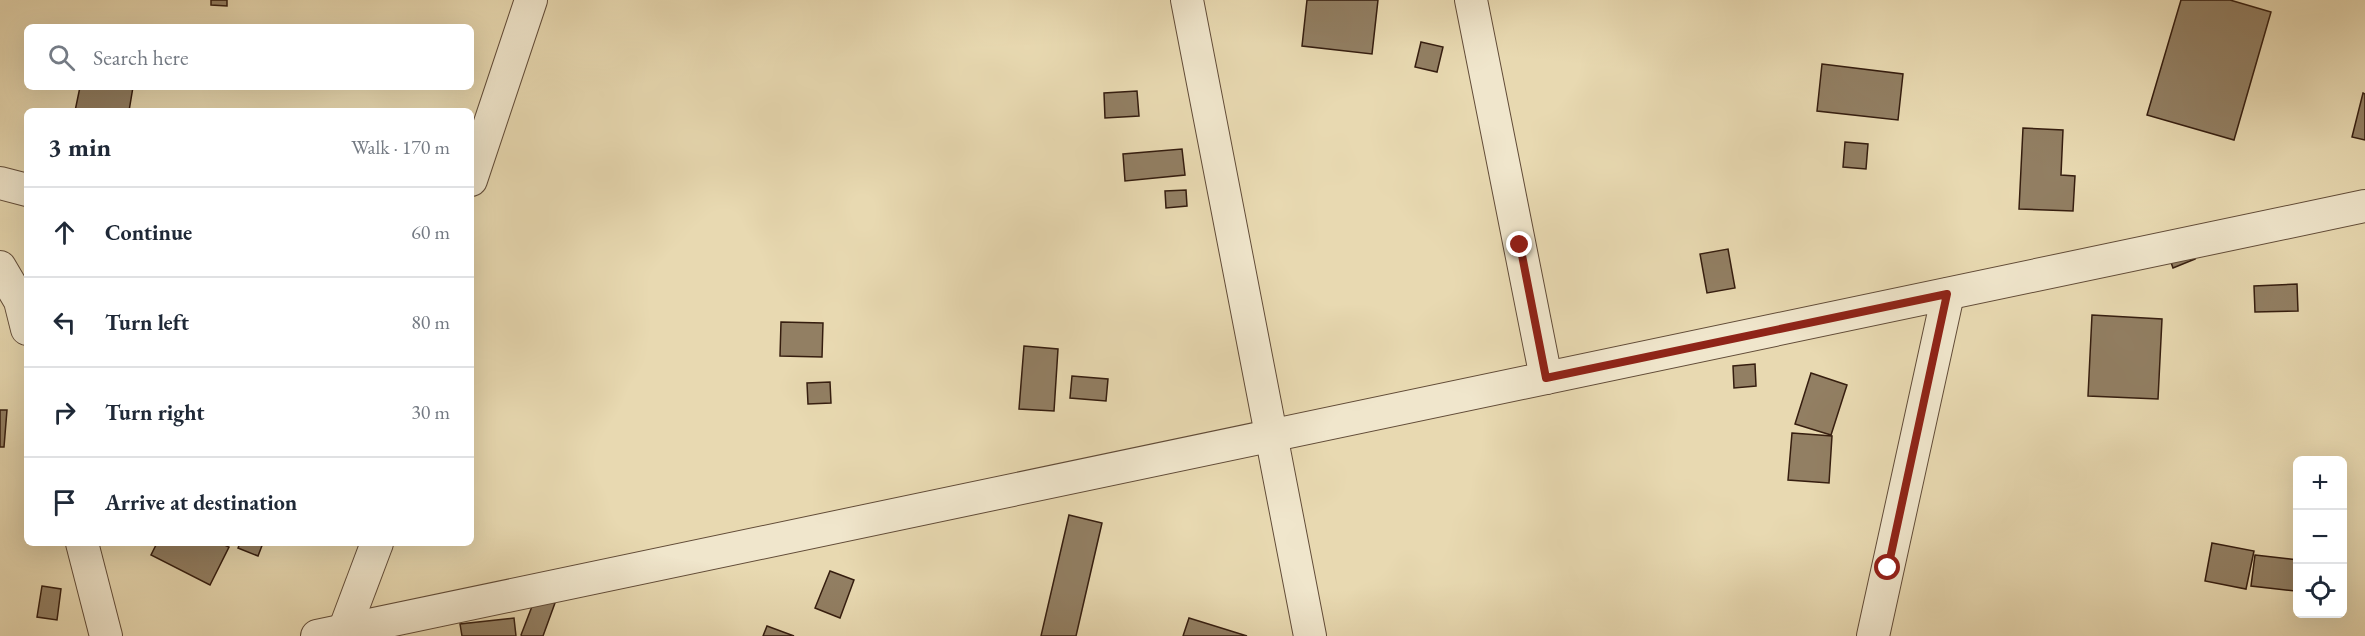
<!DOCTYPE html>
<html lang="en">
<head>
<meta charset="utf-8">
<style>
	:root { --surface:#fff; --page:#f2f2f3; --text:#1f2937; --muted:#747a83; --line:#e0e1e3 }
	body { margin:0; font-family:"EB Garamond",serif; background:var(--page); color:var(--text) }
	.controls { position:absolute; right:18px; bottom:18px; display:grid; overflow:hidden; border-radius:9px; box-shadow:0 6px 24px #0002 }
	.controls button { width:54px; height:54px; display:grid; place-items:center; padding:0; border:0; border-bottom:2px solid var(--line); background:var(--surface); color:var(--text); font:30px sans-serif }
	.stop { position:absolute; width:18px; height:18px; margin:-14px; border:4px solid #8f2418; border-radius:50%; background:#fff }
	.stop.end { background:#8f2418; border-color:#fff; box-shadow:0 2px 6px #0008 }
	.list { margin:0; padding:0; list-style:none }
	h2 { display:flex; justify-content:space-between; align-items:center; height:78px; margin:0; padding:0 24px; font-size:26px }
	h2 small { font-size:20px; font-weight:400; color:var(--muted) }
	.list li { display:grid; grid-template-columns:39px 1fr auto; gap:18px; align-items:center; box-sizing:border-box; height:90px; padding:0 24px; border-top:2px solid var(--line) }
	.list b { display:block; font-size:22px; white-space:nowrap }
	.list em { font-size:20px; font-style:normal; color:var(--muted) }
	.icon { flex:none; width:33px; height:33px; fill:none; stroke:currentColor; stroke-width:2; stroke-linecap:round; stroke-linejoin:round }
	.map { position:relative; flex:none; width:2365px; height:636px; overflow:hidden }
	.search { position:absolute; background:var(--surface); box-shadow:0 6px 24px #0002; left:24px; top:24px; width:450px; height:66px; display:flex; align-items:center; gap:15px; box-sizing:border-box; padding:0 21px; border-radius:9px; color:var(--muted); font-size:22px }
	.panel { position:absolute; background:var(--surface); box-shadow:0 6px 24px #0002; left:24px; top:108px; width:450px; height:438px; border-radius:9px }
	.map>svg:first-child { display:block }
	.building { fill:#927f63; stroke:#351d0f; stroke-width:1.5 }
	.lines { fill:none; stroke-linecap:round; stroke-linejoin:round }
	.street-casing { stroke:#624c38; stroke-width:34 }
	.street { stroke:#f0e6cc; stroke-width:32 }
	.route { stroke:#8f2418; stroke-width:8 }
</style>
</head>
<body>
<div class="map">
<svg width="2365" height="636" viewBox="0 0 2365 636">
	<rect width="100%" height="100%" fill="#e8d9b1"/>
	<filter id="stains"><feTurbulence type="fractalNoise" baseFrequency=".00333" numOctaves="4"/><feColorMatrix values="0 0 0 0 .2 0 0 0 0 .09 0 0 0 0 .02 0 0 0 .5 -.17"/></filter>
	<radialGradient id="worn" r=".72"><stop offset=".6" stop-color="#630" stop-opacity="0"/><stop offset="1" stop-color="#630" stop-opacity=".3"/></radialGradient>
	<!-- building -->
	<g class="building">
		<path d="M211 0H227V6L211 5Z"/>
		<path d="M1307 0H1378L1372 54 1302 46Z"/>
		<path d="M2181 0H2230L2271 12 2234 140 2147 115Z"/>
		<path d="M1421 42 1443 47 1437 72 1415 67Z"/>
		<path d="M1822 64 1903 74 1898 120 1817 111Z"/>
		<path d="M80 87H133L129 111H75Z"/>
		<path d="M1137 91 1139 116 1105 118 1104 93Z"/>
		<path d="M2363 93 2365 94V140L2352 137Z"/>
		<path d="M2023 128 2063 130 2061 175 2075 176 2073 211 2019 209Z"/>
		<path d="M1845 142 1868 144 1866 169 1843 167Z"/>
		<path d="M1182 149 1185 175 1125 181 1123 154Z"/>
		<path d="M1186 190 1187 206 1166 208 1165 191Z"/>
		<path d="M2188 240 2195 259 2173 268 2166 248Z"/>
		<path d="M1728 249 1735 288 1707 293 1700 254Z"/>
		<path d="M2297 284 2298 311 2255 312 2254 286Z"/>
		<path d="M2092 315 2162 319 2158 399 2088 396Z"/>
		<path d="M781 322 823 323 822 357 780 356Z"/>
		<path d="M1024 346 1058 349 1054 411 1019 409Z"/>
		<path d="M1755 364 1756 386 1734 388 1733 366Z"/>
		<path d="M1811 373 1847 385 1831 435 1795 424Z"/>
		<path d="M1072 376 1108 379 1106 401 1070 398Z"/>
		<path d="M830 382 831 403 808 404 807 383Z"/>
		<path d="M0 410H7L4 447H0Z"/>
		<path d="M1792 433 1832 436 1829 483 1788 480Z"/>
		<path d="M1069 515 1102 523 1076 636H1041Z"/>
		<path d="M157 543H220L229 547 210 585 151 555Z"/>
		<path d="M240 543H263L258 556 238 548Z"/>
		<path d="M2212 543 2254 551 2246 589 2205 581Z"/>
		<path d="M2255 555 2298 560 2295 591 2251 586Z"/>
		<path d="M830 571 854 580 840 618 815 608Z"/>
		<path d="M42 586 61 589 57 620 37 617Z"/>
		<path d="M536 596 555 603 543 636H522L521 635Z"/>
		<path d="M514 618 516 636H462L460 624Z"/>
		<path d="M1189 618 1247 636H1183Z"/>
		<path d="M767 626 794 636H763Z"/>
	</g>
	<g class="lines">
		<defs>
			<g id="street">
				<path d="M1187 0 1310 636"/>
				<path d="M1471 0 1546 378"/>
				<path d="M471 180 531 0"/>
				<path d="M0 183 27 190"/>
				<path d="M0 267 20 301 27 329"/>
				<path d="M82 543 106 636"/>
				<path d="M317 636 2365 206"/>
				<path d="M342 636 377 543"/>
				<path d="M1873 636 1948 294"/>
			</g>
		</defs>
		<!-- street casing -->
		<use href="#street" class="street-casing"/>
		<!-- street -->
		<use href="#street" class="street"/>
	</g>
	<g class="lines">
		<!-- route -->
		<path class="route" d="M1520 245 1546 378 1947 294 1888 568"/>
	</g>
	<rect width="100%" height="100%" filter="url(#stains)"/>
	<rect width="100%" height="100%" fill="url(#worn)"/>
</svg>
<div class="controls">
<button>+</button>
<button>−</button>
<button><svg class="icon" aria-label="locate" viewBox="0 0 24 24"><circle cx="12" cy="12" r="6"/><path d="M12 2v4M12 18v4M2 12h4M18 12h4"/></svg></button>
</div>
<div class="stop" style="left:1888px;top:568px"></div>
<div class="stop end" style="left:1520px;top:245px"></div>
<div class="search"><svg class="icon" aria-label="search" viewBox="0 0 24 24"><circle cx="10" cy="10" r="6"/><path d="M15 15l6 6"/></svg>Search here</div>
<section class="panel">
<h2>3 min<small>Walk · 170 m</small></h2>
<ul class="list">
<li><svg class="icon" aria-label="ahead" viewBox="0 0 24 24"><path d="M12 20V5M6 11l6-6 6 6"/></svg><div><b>Continue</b></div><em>60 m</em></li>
<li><svg class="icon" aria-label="left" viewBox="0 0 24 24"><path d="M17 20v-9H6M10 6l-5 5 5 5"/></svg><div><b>Turn left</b></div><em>80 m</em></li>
<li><svg class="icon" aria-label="right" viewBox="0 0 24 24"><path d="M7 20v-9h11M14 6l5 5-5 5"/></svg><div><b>Turn right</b></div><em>30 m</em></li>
<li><svg class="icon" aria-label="arrive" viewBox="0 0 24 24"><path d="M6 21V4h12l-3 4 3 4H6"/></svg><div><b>Arrive at destination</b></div></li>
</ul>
</section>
</div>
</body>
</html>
